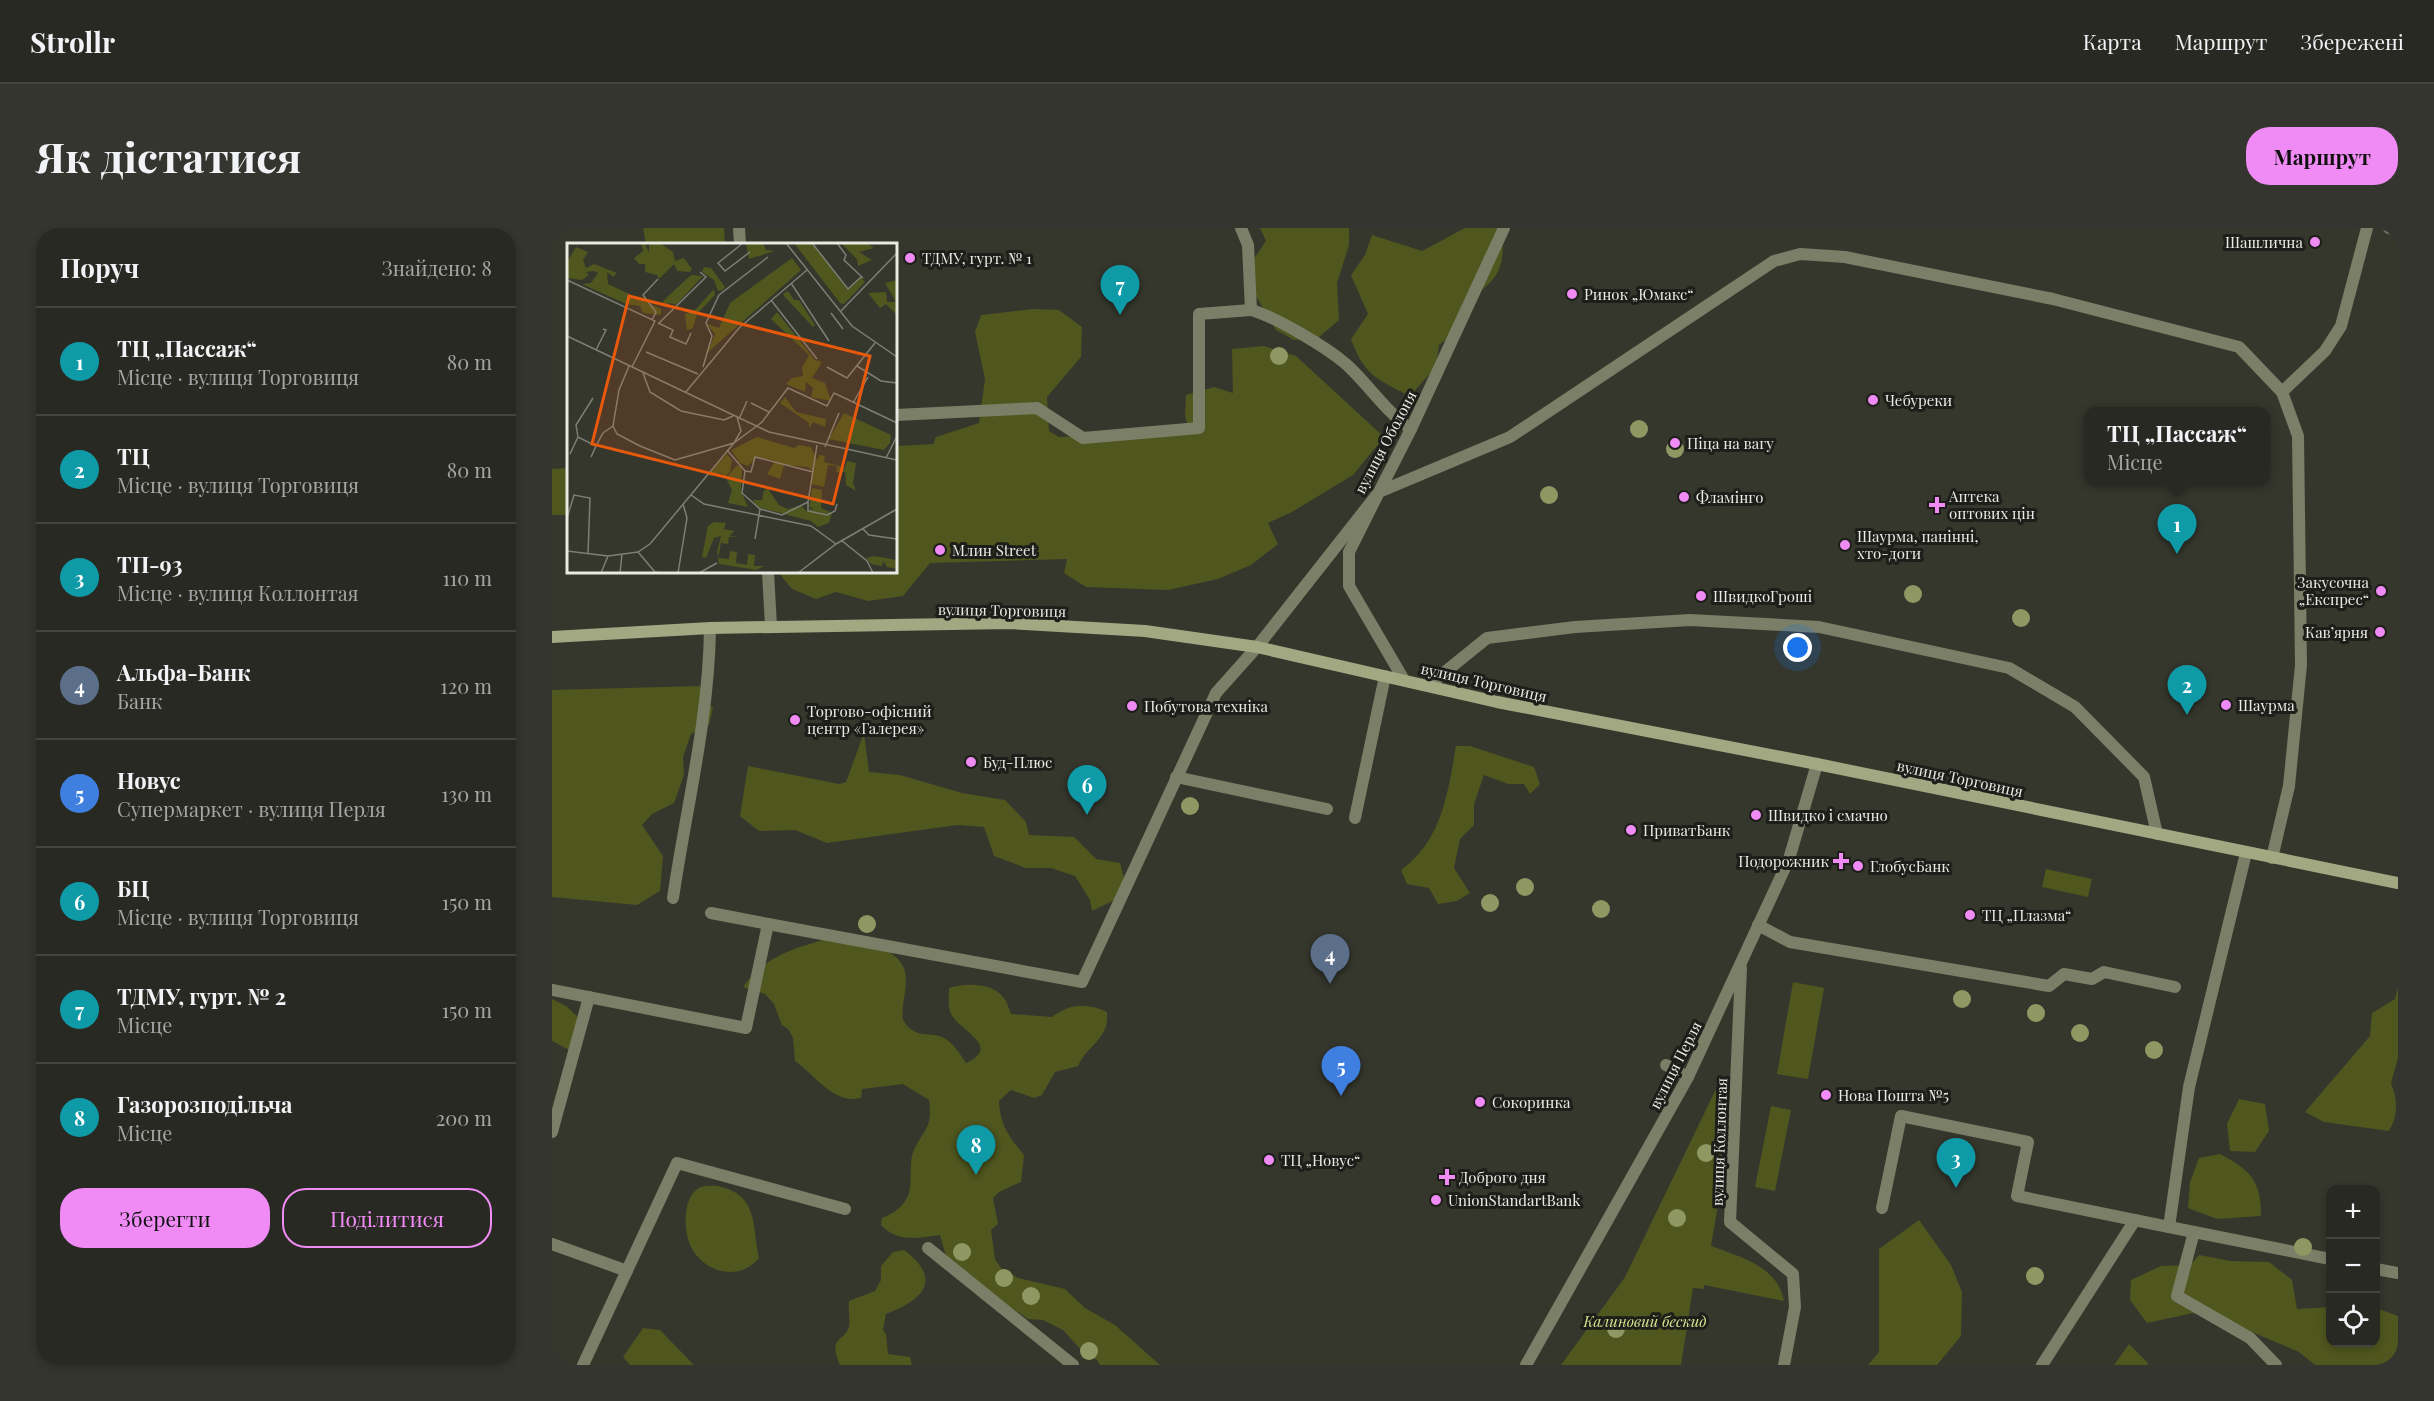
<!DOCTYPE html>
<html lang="uk">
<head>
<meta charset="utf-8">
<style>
	:root { --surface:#282922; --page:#34352f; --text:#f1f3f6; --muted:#a5a6a5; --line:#444540; --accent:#f08bf5 }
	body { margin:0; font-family:"Playfair Display",serif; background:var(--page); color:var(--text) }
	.controls { position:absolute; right:18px; bottom:18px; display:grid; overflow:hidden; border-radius:12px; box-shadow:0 3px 9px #0003 }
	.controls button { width:54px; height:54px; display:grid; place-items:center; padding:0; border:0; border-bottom:2px solid var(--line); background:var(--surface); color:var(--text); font:30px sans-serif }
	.you { position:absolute; left:1246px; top:420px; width:21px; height:21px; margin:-15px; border:4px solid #fff; border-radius:50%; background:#1a73e8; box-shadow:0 0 0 9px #1a73e833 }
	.badge { display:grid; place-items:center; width:39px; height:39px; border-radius:50%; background:var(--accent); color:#fff; font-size:20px; font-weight:700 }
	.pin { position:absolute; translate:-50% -50px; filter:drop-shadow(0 2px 3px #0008) }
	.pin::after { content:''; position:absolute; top:32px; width:21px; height:18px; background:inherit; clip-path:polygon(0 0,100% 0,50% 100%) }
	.popup { position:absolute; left:1532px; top:179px; width:186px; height:78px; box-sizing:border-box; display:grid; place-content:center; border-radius:12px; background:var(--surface); filter:drop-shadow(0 2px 4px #0005); font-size:20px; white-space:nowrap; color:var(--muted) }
	.popup b { font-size:22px; color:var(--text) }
	.popup::after { content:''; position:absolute; left:50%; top:100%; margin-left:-12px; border:12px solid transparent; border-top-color:var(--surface) }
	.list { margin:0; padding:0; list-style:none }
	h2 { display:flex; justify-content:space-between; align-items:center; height:78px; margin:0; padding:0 24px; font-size:26px }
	h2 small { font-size:20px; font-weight:400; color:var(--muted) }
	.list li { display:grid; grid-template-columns:39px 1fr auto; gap:18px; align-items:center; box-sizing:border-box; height:108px; padding:0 24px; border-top:2px solid var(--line) }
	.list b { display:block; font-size:22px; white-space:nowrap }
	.list p { margin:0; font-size:20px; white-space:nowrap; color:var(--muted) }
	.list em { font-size:20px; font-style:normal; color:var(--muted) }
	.actions { display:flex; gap:12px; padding:18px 24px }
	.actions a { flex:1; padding:14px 0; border:2px solid var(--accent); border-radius:24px; text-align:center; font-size:21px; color:var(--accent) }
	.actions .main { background:var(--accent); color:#111 }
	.icon { flex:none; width:33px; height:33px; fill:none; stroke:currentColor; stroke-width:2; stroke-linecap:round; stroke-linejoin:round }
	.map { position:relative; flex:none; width:1846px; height:1137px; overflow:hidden; border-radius:24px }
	header { display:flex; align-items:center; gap:36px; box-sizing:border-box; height:84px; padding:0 30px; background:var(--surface); border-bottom:2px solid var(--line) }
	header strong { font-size:28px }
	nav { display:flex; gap:33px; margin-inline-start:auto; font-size:21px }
	.intro { display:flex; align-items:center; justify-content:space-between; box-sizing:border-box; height:144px; padding:0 36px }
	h1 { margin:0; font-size:42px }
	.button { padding:15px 27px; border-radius:24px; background:var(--accent); color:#111; font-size:21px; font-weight:700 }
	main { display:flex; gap:36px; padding:0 36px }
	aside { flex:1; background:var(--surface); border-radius:24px; box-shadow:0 3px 9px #0003 }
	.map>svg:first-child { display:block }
	.green { fill:#4f561e }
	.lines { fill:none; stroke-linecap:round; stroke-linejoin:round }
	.service { stroke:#7b7f67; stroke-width:12 }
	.minor { stroke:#7b7f67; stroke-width:12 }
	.secondary { stroke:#a2a882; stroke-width:12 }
	.tree { fill:#8f9763 }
	.poi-dot { fill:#f08bf5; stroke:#1d1e19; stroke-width:2 }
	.labels { text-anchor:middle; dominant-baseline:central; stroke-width:6; stroke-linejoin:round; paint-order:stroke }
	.poi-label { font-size:15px; fill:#e8eae3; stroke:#1d1e19; text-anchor:start }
	.street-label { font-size:15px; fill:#e8eae3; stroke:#1d1e19 }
	.park-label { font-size:15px; font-style:italic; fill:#d8e590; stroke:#1d1e19 }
	.inset-road { fill:none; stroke:#7d7f76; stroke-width:1.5 }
	.view { fill:#e8590c; fill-opacity:0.15; stroke:#e8590c; stroke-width:3 }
	.inset-edge { fill:none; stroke:#e8eae3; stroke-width:3 }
</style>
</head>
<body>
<header>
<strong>Strollr</strong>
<nav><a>Карта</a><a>Маршрут</a><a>Збережені</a></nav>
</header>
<div class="intro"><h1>Як дістатися</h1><a class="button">Маршрут</a></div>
<main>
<aside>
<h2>Поруч<small>Знайдено: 8</small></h2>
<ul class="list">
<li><span class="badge" style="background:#0f9aa8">1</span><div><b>ТЦ „Пассаж“</b><p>Місце · вулиця Торговиця</p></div><em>80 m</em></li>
<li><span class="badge" style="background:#0f9aa8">2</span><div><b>ТЦ</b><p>Місце · вулиця Торговиця</p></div><em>80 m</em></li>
<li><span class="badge" style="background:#0f9aa8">3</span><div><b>ТП-93</b><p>Місце · вулиця Коллонтая</p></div><em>110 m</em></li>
<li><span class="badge" style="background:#5c6f8a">4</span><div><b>Альфа-Банк</b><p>Банк</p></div><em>120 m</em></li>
<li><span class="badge" style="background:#3f7fe0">5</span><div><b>Новус</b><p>Супермаркет · вулиця Перля</p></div><em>130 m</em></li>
<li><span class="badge" style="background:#0f9aa8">6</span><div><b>БЦ</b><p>Місце · вулиця Торговиця</p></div><em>150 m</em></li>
<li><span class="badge" style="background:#0f9aa8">7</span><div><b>ТДМУ, гурт. № 2</b><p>Місце</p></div><em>150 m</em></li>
<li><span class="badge" style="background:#0f9aa8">8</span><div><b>Газорозподільча</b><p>Місце</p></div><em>200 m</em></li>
</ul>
<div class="actions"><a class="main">Зберегти</a><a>Поділитися</a></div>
</aside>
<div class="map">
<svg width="1846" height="1137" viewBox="0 0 1846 1137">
	<rect width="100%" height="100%" fill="#35372d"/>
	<!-- green -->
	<g class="green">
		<path d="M91 0H172L173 16H94Z"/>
		<path d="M708 0H797V17L785 55 787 92 766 110 742 112 724 102 704 68 699 35 714 13Z"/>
		<path d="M913 0H951C952 46 947 51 910 76L909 100 887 117 884 139 858 168C824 151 812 147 799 111L816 86 799 47 813 27 820 7 870 23Z"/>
		<path d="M482 81 507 82 530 99 529 129 495 169 497 203 507 209 638 203 633 188 634 167 662 159 681 165 680 121 712 118 744 128 832 209 801 247 740 284 716 295 726 316 699 337 666 351 616 362 534 359 512 345 515 331 378 335 351 368 316 373 284 364 264 371 240 361 226 344H344V218L381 216 384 209 427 195 433 151 423 104 429 87Z"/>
		<path d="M16 240V287H0V241Z"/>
		<path d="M148 458 151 468 161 480 157 497 139 506 131 529 132 547 122 575 100 586 90 597 111 628 108 663 85 677 0 669V462Z"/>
		<path d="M312 505 317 544 348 547 410 565 453 572 474 594 477 607 522 609 544 631 568 635 574 657 565 671 540 683 538 672 523 648 499 640H474L442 628 432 599 405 597 275 615 243 602 207 603 188 588 196 538 287 556 294 554Z"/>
		<path d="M904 518H918L982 539 988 556 978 566 972 556H956L932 547 922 576V597L908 611 902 640 918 665 905 673 886 676 877 660 855 656 849 642C890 613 896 564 904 518Z"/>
		<path d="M1494 641 1540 651 1536 669 1490 659Z"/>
		<path d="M271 712 333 722C368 740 348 764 351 792 364 812 374 803 390 809 400 813 408 826 414 835 449 819 411 804 401 789 395 781 397 770 397 760 412 755 440 754 451 769 455 773 457 781 459 786L500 789C518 775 535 775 555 784 558 811 535 817 526 838L503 844 490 867 482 870 459 862 447 873C448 897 457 909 472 927L469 954 447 964 441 970 446 996 439 1002 443 1031 449 1040 466 1050 513 1061 533 1080 563 1097 608 1137H548L545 1132 532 1125 511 1102 491 1092 476 1091 423 1055 394 1028 388 1007C366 1010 346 1015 329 997L330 990C341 985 349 981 355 970 361 959 357 941 360 928 367 904 382 904 377 872L351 856 310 861 309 870C282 877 263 847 243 833L241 810 236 801 230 797 222 776 213 766 191 759C211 730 239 721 271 712Z"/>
		<path d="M1241 754 1272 760 1256 851 1225 846Z"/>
		<path d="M1846 759V830L1839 855C1846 873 1846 887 1837 903L1772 894 1753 884 1818 808 1820 785 1843 771Z"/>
		<path d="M0 771 14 778 27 790 19 823 0 813Z"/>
		<path d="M1166 857 1185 865 1159 1018C1188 1029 1226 1038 1232 1073L1152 1057V1061L1141 1060 1129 1137H1009L1073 1049Z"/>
		<path d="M1687 871 1713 876 1717 903 1703 924 1678 923 1675 896Z"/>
		<path d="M1219 878 1239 882 1223 963 1203 959Z"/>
		<path d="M1668 926C1698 942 1709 952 1709 988L1665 991 1636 980 1638 954 1647 930Z"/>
		<path d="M166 958C206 967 200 995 207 1030 188 1053 155 1046 140 1021 131 1006 130 969 147 960 152 957 160 958 166 958Z"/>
		<path d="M1367 992 1399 1037 1410 1064 1409 1108 1385 1137H1316L1327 1124V1021Z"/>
		<path d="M352 1022C391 1051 372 1072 334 1086L331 1102 334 1106 336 1126 358 1129 360 1137H288C275 1107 293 1115 297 1098 298 1091 296 1081 297 1073L323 1063 329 1052V1038L341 1024Z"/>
		<path d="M1647 1027 1679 1033 1717 1034 1740 1052 1745 1081 1778 1079V1114H1824V1080L1846 1088V1137H1763L1747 1124 1671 1092 1641 1085 1595 1095 1578 1072 1579 1052 1609 1038 1638 1037Z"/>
		<path d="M91 1100 108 1102 142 1137H78L71 1129Z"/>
		<path d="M1577 1116 1596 1135 1595 1137H1562Z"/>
	</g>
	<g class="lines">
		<!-- service -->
		<g class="service">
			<path d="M187 0 188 16"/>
			<path d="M689 0 696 17 699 82C724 89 774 119 794 136 817 157 834 184 859 201"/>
			<path d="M1837 0 1846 2"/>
			<path d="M1730 164 1773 123 1789 98 1815 0"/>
			<path d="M344 187 485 180 531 210 647 200V86L699 82"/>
			<path d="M216 344 219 398"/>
			<path d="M852 452 797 358V324L827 264 958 209 1222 33 1248 26 1293 29 1501 71 1687 119 1730 164 1746 208 1749 437 1737 558 1720 630"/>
			<path d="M877 457 935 410 1023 399 1138 392 1267 399 1457 440 1523 479 1592 549 1605 606"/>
			<path d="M624 549 775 581"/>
			<path d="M803 590 833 448"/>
			<path d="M1694 625 1637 859 1617 999 1778 1031"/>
			<path d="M121 670C134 581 157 491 158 400"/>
			<path d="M159 685 216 696"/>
			<path d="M1206 697 1238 714 1497 758 1512 746 1540 751 1552 744 1623 759"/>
			<path d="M0 762 194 800 216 696 530 754 664 465 705 419"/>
			<path d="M1114 837 1136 849"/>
			<path d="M0 904 37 769"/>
			<path d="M1330 980 1349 888 1476 914 1465 968 1617 999"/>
			<path d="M1642 1004 1625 1068 1698 1110 1724 1137"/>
			<path d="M0 1016 75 1043"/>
			<path d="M376 1020 521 1137"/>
			<path d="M1824 1041 1846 1045"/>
			<path d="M31 1137 125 935 293 981"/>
			<path d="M1490 1137 1583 992"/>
		</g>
		<!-- minor -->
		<g class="minor">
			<path d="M705 419 827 264 859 201 952 0"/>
			<path d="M1189 740 1178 994 1241 1046 1243 1079 1232 1137"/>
			<path d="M974 1137 1136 849 1237 631 1265 536"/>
		</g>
		<!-- secondary -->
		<path class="secondary" d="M0 409 158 400 457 395 593 403 705 419 945 474 1265 536 1846 655"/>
	</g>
	<!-- trees -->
	<g class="tree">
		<circle cx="727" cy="128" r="9"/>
		<circle cx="1087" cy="201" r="9"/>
		<circle cx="1123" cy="221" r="9"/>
		<circle cx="997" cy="267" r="9"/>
		<circle cx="1361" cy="366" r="9"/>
		<circle cx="1469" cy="390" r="9"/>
		<circle cx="638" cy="578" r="9"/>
		<circle cx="973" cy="659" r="9"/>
		<circle cx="938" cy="675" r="9"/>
		<circle cx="1049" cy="681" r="9"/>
		<circle cx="315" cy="696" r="9"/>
		<circle cx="1410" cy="771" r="9"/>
		<circle cx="1484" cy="785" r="9"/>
		<circle cx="1528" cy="805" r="9"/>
		<circle cx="1602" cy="822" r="9"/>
		<circle cx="1154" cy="925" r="9"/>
		<circle cx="1125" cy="990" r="9"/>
		<circle cx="1751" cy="1019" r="9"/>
		<circle cx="410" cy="1024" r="9"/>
		<circle cx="1483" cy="1048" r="9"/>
		<circle cx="452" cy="1050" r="9"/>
		<circle cx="479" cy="1068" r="9"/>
		<circle cx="1064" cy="1101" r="9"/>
		<circle cx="537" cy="1123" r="9"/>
	</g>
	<!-- markers -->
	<g class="poi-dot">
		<circle cx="1763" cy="14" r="6"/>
		<circle cx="358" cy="30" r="6"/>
		<circle cx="1020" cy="66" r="6"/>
		<circle cx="1321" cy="172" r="6"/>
		<circle cx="1123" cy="215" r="6"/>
		<circle cx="1132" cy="269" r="6"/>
		<path d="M1382 268h6v6h6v6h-6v6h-6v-6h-6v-6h6z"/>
		<circle cx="1293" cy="317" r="6"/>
		<circle cx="388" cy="322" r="6"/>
		<circle cx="1829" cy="363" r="6"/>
		<circle cx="1149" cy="368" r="6"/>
		<circle cx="1828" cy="404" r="6"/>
		<circle cx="1674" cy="477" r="6"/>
		<circle cx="580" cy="478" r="6"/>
		<circle cx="243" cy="492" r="6"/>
		<circle cx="419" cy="534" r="6"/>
		<circle cx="1204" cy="587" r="6"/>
		<circle cx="1079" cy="602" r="6"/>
		<path d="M1286 624h6v6h6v6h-6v6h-6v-6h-6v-6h6z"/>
		<circle cx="1306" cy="638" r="6"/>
		<circle cx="1418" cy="687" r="6"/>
		<circle cx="1274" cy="867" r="6"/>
		<circle cx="928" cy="874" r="6"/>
		<circle cx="717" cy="932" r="6"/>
		<path d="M892 940h6v6h6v6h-6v6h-6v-6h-6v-6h6z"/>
		<circle cx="884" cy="972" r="6"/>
	</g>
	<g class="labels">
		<!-- poi labels -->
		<g class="poi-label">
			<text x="1751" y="14" text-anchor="end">Шашлична</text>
			<text x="370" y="30">ТДМУ, гурт. № 1</text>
			<text x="1032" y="66">Ринок „Юмакс“</text>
			<text x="1333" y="172">Чебуреки</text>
			<text x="1135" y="215">Піца на вагу</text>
			<text x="1397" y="268">Аптека<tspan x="1397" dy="17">оптових цін</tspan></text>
			<text x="1144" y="269">Фламінго</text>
			<text x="1305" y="308">Шаурма, панінні,<tspan x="1305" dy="17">хто-доги</tspan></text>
			<text x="400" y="322">Млин Street</text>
			<text x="1817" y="354" text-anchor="end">Закусочна<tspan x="1817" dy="17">„Експрес“</tspan></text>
			<text x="1161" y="368">ШвидкоГроші</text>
			<text x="1816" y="404" text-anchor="end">Кав’ярня</text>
			<text x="1686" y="477">Шаурма</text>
			<text x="592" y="478">Побутова техніка</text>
			<text x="255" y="483">Торгово-офісний<tspan x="255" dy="17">центр «Галерея»</tspan></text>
			<text x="431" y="534">Буд-Плюс</text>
			<text x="1216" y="587">Швидко і смачно</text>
			<text x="1091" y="602">ПриватБанк</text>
			<text x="1277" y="633" text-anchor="end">Подорожник</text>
			<text x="1318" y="638">ГлобусБанк</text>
			<text x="1430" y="687">ТЦ „Плазма“</text>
			<text x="1286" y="867">Нова Пошта №5</text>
			<text x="940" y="874">Сокоринка</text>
			<text x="729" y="932">ТЦ „Новус“</text>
			<text x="907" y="949">Доброго дня</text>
			<text x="896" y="972">UnionStandartBank</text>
		</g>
		<!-- street labels -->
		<g class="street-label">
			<text transform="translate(833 214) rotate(-62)">вулиця Оболоня</text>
			<text transform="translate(450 382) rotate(1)">вулиця Торговиця</text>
			<text transform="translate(932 454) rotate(13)">вулиця Торговиця</text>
			<text transform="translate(1408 550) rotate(12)">вулиця Торговиця</text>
			<text transform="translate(1123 837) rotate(-63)">вулиця Перля</text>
			<text transform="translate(1167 914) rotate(-88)">вулиця Коллонтая</text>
		</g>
		<!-- park labels -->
		<g class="park-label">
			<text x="1093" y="1093">Калиновий бескид</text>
		</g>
	</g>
	<!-- overview -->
	<g transform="translate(15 15)">
		<rect width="330" height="330" fill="#35372d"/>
		<path d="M74 0H78L82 10V0L94 1 106 9 108 18 117 15 125 26 123 29 110 28 107 21 92 36 90 32 78 29V21H72L67 15 76 8ZM196 0 199 7 208 8 182 16 179 1ZM227 0H245L280 46 294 34 298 39 277 61 273 60ZM274 0H300L307 5 292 9 305 17 291 23 290 16ZM9 4 21 9 16 17 19 25 27 21 50 30 46 34 40 29 41 41 94 66V72L76 70 73 63 59 61 15 41 24 40 31 30 27 28 19 29 22 32 15 37 0 35V19ZM225 15 234 27 140 110 148 91 140 81 152 85 163 60ZM137 24 144 25 158 44 155 47 151 48 147 37 135 29ZM124 32 136 33 109 62 103 60 97 64 96 58ZM330 37V72L319 61 313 65 301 50 319 49 320 59H329L318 40ZM147 46 148 52 130 71 126 85 120 87 118 71 129 66ZM221 48 227 57H232L248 82 246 84 218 54 216 51ZM210 69 248 117 255 119 245 135 258 140 264 158 244 154 246 145 239 139 238 149 219 141 225 135 236 133 235 125 242 112 204 76ZM218 154 229 169 259 176 258 184 246 179 242 185V180L213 160ZM277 170 324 192 323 200 317 207 262 196ZM190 194 227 205 232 202 244 204 250 217 252 212 258 213 257 219 277 224V227L280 218 289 220 286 240 289 248 279 242 278 229H269L270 223 261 222 257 244 244 241 245 227 240 224 217 222 213 236 200 231 208 218 190 214 181 223 173 220 164 207ZM160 211 165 217 163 229 159 233 153 230 144 233 141 231ZM170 222 175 224 174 248 181 264 161 260 165 247 159 235ZM245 245 255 247 254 265 265 270 262 280 251 284 244 278 190 264 186 257H195L197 247 201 246 212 262 221 266 234 262 239 268 247 265 242 264ZM147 279 159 280 157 286 167 288 163 293 173 294H162L161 301 154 300 151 315 162 316 163 308 170 309 169 320 180 322 181 311 188 312 187 323H198L189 327 152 321 150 309 154 293 147 295 139 315 135 314 141 283ZM307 313 330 317V326L320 324 316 318 315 323 304 321 299 315Z" fill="#4f561e"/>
		<path class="inset-road" d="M176 0 151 20 158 28 183 9M219 0 285 83 330 114M245 0 281 46 295 33M270 0 279 12 277 17 296 35M0 37 88 78 65 124M224 40 262 98M204 57 250 116M273 69 330 10M264 70 276 86M85 77 89 69 76 52 91 36M91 80 106 87 103 94 119 101 124 90M92 80 139 34 133 29M0 93 202 189 330 217M29 107 39 87 36 86M79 109 131 131M62 123 52 147 46 183 50 191 73 203 108 217 167 200 174 188 170 174M290 123 314 138 330 140M136 124 145 93 139 80 152 52 201 14M260 124 280 135 308 100M76 130 83 149 114 168 157 177 166 173M118 150 172 85 240 27M184 160 202 169M286 160 301 134M172 176 180 158M11 194 9 182 26 155M29 203 36 190 46 183M258 204 272 170M160 207 178 228 175 250 193 266M3 211 11 194 29 203 24 214M319 215 330 193M178 228 184 229 188 214 246 229M124 252 137 261 244 283 269 301M241 259V268L260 272 268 268 270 261M0 275 7 252 23 255 21 311M295 285 302 292 330 296M188 296 193 266 215 272 241 259 250 202M274 297 300 318 306 330M0 308 41 313 71 309 83 301 167 200 195 179 221 145 260 163 267 150 330 180M71 309 88 329 94 330M34 330 41 313M53 330 55 311M111 330 120 275 116 261M132 330 150 320M231 330 269 301 330 266"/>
		<path class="view" d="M62 53 303 113 266 261 25 201Z"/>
		<rect width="330" height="330" class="inset-edge"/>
	</g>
</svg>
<div class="controls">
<button>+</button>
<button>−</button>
<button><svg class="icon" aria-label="locate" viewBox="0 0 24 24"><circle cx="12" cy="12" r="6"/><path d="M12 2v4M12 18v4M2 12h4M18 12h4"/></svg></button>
</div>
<div class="you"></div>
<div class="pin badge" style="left:1625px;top:326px;background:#0f9aa8">1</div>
<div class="popup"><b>ТЦ „Пассаж“</b>Місце</div>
<div class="pin badge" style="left:1635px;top:487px;background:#0f9aa8">2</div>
<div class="pin badge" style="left:1404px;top:960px;background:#0f9aa8">3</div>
<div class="pin badge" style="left:778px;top:756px;background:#5c6f8a">4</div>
<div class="pin badge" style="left:789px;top:868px;background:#3f7fe0">5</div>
<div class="pin badge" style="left:535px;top:587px;background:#0f9aa8">6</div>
<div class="pin badge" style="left:568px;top:87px;background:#0f9aa8">7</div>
<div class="pin badge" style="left:424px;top:947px;background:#0f9aa8">8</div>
</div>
</main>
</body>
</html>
